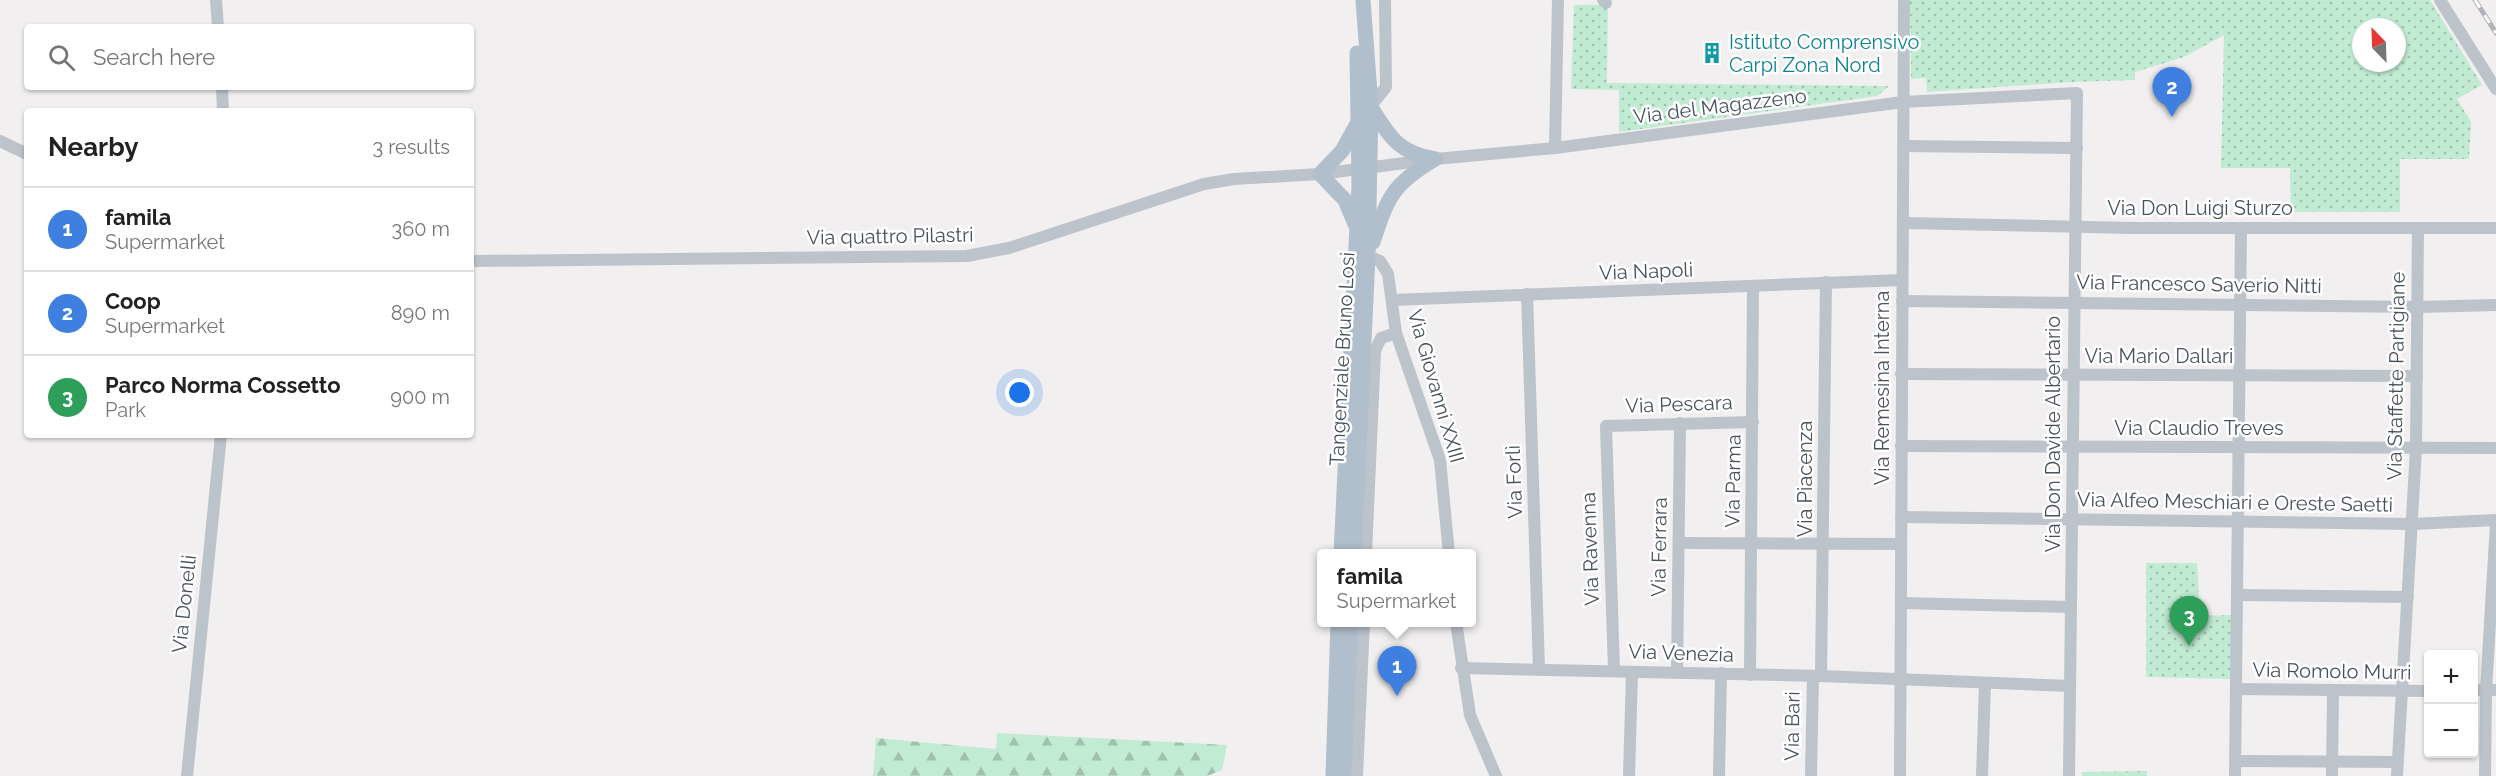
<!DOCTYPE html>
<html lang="en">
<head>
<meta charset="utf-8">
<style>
	:root { --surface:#fff; --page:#f6f6f6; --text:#222; --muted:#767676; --line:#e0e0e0; --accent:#ea580c }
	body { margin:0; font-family:Raleway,sans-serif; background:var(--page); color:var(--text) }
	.controls { position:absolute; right:18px; bottom:18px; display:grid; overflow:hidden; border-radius:6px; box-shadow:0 2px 4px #0004 }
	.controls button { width:54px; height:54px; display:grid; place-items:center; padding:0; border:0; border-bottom:2px solid var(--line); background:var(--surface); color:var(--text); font:30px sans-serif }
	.compass { position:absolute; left:2352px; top:18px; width:54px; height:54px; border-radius:50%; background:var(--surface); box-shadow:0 2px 4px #0004; rotate:337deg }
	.you { position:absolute; left:1020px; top:393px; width:21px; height:21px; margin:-15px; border:4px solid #fff; border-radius:50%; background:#1a73e8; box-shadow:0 0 0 9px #1a73e833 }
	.badge { display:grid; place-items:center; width:39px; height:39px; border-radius:50%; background:var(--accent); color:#fff; font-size:20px; font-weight:700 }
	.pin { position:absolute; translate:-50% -50px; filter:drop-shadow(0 2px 3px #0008) }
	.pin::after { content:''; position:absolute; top:32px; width:21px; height:18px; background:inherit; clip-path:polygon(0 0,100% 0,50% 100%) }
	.popup { position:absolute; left:1317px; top:549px; width:159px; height:78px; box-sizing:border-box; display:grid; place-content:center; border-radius:6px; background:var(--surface); filter:drop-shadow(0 2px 4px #0005); font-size:20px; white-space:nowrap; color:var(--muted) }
	.popup b { font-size:22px; color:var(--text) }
	.popup::after { content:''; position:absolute; left:50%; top:100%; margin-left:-12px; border:12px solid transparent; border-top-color:var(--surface) }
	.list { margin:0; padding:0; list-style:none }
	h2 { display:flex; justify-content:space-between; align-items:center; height:78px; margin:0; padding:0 24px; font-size:26px }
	h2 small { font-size:20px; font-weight:400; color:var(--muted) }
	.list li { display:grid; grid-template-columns:39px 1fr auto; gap:18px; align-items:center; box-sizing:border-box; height:84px; padding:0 24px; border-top:2px solid var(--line) }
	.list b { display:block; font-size:22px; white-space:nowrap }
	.list p { margin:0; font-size:20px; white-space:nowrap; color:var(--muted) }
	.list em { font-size:20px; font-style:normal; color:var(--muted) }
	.icon { flex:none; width:33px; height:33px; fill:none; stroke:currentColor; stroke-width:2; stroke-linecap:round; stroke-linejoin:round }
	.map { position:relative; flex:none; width:2496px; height:776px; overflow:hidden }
	.search { position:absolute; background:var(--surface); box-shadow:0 2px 4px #0004; left:24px; top:24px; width:450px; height:66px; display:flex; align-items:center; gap:15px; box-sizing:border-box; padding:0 21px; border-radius:6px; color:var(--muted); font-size:22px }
	.panel { position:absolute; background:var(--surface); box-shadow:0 2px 4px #0004; left:24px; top:108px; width:450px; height:330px; border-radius:6px }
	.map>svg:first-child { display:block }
	.grass { fill:url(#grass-dots); fill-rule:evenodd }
	.forest { fill:url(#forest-firs) }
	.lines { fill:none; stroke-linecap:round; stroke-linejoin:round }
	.minor { stroke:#bcc3cb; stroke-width:12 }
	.major { stroke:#b1becb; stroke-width:15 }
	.rail-casing { stroke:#b2b4b9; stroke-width:5 }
	.rail { stroke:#fff; stroke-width:3; stroke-dasharray:9; stroke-linecap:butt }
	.labels { text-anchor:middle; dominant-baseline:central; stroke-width:5; stroke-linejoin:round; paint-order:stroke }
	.culture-label { font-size:20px; fill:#0d838f; stroke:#fff; text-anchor:start }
	.street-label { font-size:20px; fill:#49525b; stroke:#fff }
</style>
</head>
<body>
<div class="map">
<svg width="2496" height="776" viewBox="0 0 2496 776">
	<defs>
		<pattern id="grass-dots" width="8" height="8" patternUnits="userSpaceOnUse" patternTransform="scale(1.5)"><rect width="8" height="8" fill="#c1ebd2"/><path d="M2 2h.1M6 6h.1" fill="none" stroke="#9fc1ad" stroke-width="1.8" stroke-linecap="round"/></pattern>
		<pattern id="forest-firs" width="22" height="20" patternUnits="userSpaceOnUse" patternTransform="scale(1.5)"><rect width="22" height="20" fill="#c1ebd2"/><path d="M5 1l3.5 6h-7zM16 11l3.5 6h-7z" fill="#9fc1ad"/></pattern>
	</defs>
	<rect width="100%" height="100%" fill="#f1efef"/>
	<!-- grass -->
	<g class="grass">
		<path d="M1910 0H2430L2482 85 2457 99 2471 122 2469 159H2400V212H2291L2290 168H2221L2224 35 2184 57 2135 72V80L2071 82 1927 92 1926 78 1911 79ZM2361 27H2397V63H2361Z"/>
		<path d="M1574 5H1608L1607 83 1889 86 1877 96 1619 132V90L1571 89Z"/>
		<path d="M2146 563H2197L2200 616 2233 615 2232 679 2146 677Z"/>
		<path d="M2147 771V776H2082V772Z"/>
	</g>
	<!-- forest -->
	<path class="forest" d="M997 733 1227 745 1222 770 1207 776H873L876 738 996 749Z"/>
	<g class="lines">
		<!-- minor -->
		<g class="minor">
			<path d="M216 0 218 27"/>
			<path d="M1603 0 1606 3"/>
			<path d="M2440 0 2496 89"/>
			<path d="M222 87 223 111"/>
			<path d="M1371 106 1386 87 1385 0"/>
			<path d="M0 141 27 154"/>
			<path d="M1904 146 2077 148"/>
			<path d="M1555 148 1558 0"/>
			<path d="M1904 223 2132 228H2496"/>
			<path d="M1368 256 1380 261 1388 274 1396 333 1440 460 1449 554"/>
			<path d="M471 261 967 256 1009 248 1204 184 1234 179 1320 174 1435 159 1555 148 1903 102 2077 93 2069 776"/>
			<path d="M1527 294 1539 669"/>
			<path d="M1392 300 1901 280"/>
			<path d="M1902 301 2418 307 2496 305"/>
			<path d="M1901 374 2417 376"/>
			<path d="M1901 446 2496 448"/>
			<path d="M1901 517 2413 524 2496 520"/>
			<path d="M1679 543 1901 544"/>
			<path d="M1366 554 1375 351 1381 338 1396 333"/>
			<path d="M2238 595 2408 597"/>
			<path d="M1901 603 2070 607"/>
			<path d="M1456 622 1470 715 1496 776"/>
			<path d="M1461 668 1821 676 2070 686"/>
			<path d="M1614 670 1606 426 1753 422"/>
			<path d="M1677 673 1680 423"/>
			<path d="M1750 675 1753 286"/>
			<path d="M1821 676 1826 282"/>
			<path d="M2236 689 2428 691"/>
			<path d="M2474 690H2496"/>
			<path d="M2236 761 2397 762"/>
			<path d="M187 776 221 435"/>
			<path d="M1357 776 1364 622"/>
			<path d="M1629 776 1632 672"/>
			<path d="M1719 776 1721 673"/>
			<path d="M1811 776 1813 676"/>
			<path d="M1900 776 1904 0"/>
			<path d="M1982 776 1985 684"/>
			<path d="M2235 776 2241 228"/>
			<path d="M2332 776 2333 691"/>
			<path d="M2397 776 2416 449 2418 228"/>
			<path d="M2485 776 2486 690 2496 523"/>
		</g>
		<!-- major -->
		<g class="major">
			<path d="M1371 107C1390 137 1398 153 1435 159"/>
			<path d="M1355 224 1345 200 1320 174 1342 151 1357 124"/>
			<path d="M1373 242C1388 196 1393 184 1435 159"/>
			<path d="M1341 554 1359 185 1357 53"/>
			<path d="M1354 554 1368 256 1371 106 1363 0"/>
			<path d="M1333 776 1338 622"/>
			<path d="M1344 776 1351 622"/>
		</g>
		<defs>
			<path id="rail" d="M2475 0 2496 33"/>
		</defs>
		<!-- rail casing -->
		<use href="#rail" class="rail-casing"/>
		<!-- rail -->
		<use href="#rail" class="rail"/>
	</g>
	<!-- icons -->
	<defs>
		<symbol id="building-bare" viewBox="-9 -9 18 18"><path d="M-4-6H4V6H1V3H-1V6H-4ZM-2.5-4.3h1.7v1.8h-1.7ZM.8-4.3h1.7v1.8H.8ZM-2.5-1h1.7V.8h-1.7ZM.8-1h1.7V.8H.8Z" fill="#0f9aa8" stroke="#fff" stroke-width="2.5" paint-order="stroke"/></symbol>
	</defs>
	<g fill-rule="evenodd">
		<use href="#building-bare" x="1697" y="38" width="30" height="30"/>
	</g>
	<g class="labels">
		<!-- culture labels -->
		<g class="culture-label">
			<text x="1729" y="42">Istituto Comprensivo<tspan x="1729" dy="23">Carpi Zona Nord</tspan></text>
		</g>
		<!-- street labels -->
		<g class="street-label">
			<text transform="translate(1720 106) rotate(-7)">Via del Magazzeno</text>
			<text x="2200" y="208">Via Don Luigi Sturzo</text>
			<text transform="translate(890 236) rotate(-1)">Via quattro Pilastri</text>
			<text transform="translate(1646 271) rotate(-2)">Via Napoli</text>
			<text transform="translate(2199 284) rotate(1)">Via Francesco Saverio Nitti</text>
			<text x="2159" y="356">Via Mario Dallari</text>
			<text transform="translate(1342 359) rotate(-87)">Tangenziale Bruno Losi</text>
			<text transform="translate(2396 376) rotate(-89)">Via Staffette Partigiane</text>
			<text transform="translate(1436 386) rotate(74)">Via Giovanni XXIII</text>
			<text transform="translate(1882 388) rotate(-90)">Via Remesina Interna</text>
			<text transform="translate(1679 404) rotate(-2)">Via Pescara</text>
			<text x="2199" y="428">Via Claudio Treves</text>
			<text transform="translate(2053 434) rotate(-90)">Via Don Davide Albertario</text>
			<text transform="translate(1805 479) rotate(-90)">Via Piacenza</text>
			<text transform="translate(1733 481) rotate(-89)">Via Parma</text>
			<text transform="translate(1514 482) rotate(-92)">Via Forlì</text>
			<text transform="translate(2235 502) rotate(1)">Via Alfeo Meschiari e Oreste Saetti</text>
			<text transform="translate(1659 547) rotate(-89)">Via Ferrara</text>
			<text transform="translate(1590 549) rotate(-92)">Via Ravenna</text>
			<text transform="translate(184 604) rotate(-84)">Via Donelli</text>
			<text transform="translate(1681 653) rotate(2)">Via Venezia</text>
			<text transform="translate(2332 671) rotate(1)">Via Romolo Murri</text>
			<text transform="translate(1792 726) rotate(-89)">Via Bari</text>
		</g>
	</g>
</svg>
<div class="controls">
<button>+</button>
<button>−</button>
</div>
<svg class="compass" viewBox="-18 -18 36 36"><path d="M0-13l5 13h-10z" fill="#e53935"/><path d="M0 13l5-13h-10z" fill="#767676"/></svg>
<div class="you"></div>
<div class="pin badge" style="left:1397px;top:696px;background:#3f7fe0">1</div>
<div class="popup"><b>famila</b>Supermarket</div>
<div class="pin badge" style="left:2172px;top:117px;background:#3f7fe0">2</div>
<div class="pin badge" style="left:2189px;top:646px;background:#2e9e5b">3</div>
<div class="search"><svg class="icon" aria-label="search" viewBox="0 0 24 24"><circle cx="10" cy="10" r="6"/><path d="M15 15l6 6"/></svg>Search here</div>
<section class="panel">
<h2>Nearby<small>3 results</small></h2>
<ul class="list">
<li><span class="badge" style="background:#3f7fe0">1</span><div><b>famila</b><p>Supermarket</p></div><em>360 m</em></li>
<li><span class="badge" style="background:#3f7fe0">2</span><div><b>Coop</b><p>Supermarket</p></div><em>890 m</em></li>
<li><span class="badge" style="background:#2e9e5b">3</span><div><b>Parco Norma Cossetto</b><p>Park</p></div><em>900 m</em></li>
</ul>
</section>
</div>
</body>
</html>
